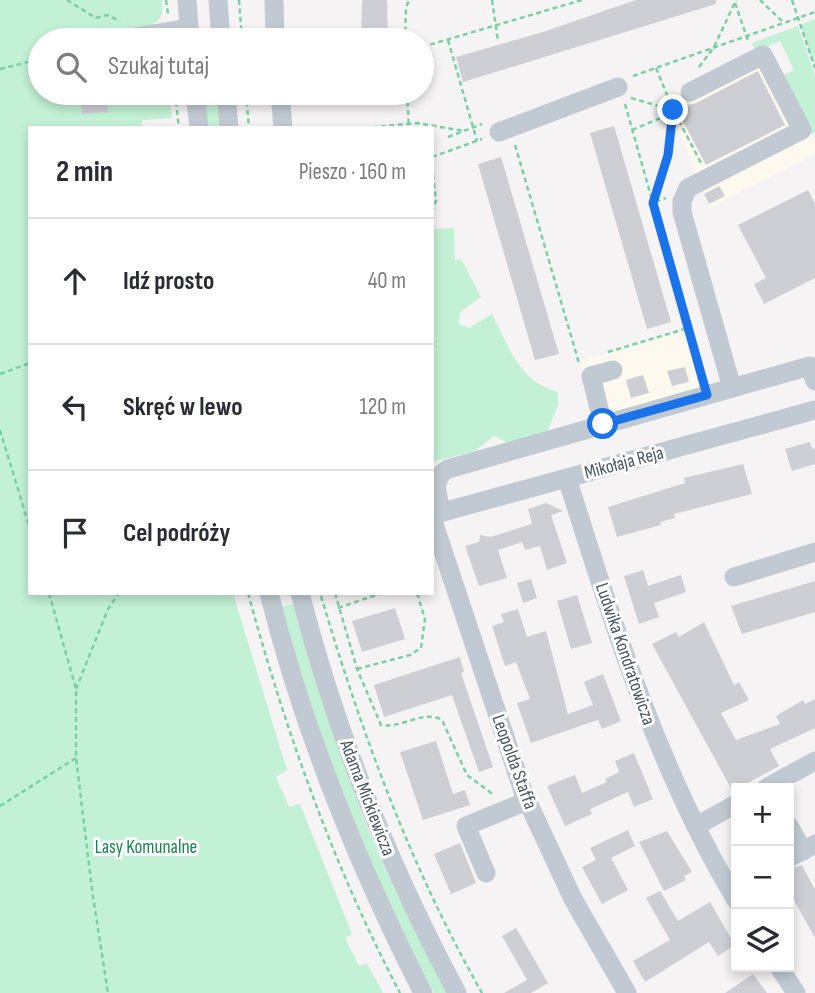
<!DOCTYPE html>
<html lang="pl">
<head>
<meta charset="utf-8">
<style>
	:root { --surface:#fff; --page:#f2f2f3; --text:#2b2b33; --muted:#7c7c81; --line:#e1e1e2 }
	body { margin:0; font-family:"Sofia Sans Condensed",sans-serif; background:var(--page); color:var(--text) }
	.controls { position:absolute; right:21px; bottom:21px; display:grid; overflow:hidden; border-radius:0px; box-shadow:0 4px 10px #0003 }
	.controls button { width:63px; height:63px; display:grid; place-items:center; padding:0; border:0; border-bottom:2px solid var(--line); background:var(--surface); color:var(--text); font:35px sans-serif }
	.stop { position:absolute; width:21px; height:21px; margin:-16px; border:5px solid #1a73e8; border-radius:50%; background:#fff }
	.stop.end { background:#1a73e8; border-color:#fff; box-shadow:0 2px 7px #0008 }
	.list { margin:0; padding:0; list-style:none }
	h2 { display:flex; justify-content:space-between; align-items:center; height:91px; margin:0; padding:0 28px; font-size:30px }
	h2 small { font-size:23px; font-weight:400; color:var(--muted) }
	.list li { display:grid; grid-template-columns:46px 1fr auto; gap:21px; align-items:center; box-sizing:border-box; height:126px; padding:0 28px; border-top:2px solid var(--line) }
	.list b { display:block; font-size:26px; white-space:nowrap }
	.list em { font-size:23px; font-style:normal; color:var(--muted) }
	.icon { flex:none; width:38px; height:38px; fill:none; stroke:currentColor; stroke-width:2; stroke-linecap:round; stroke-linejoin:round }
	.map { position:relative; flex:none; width:815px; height:993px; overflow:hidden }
	.search { position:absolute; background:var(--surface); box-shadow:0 4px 10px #0003; left:28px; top:28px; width:406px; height:77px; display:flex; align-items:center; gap:18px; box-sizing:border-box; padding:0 24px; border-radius:38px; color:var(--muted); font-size:26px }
	.panel { position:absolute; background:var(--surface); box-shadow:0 4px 10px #0003; left:28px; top:126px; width:406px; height:469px; border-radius:0px }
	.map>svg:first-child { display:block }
	.commercial { fill:#fdf9ef }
	.green { fill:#c3f1d5 }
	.building { fill:#cdcfd5 }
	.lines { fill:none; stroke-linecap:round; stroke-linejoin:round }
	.path { stroke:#7ad0a6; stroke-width:2.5; stroke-dasharray:5 3.5; stroke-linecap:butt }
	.minor { stroke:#c1cad2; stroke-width:19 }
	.route { stroke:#1a73e8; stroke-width:9 }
	.labels { text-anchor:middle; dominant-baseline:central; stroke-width:6; stroke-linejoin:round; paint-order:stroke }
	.street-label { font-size:19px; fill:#4a5661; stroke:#fff }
	.park-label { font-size:19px; fill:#17864f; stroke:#fff }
</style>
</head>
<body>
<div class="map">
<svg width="815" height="993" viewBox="0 0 815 993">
	<rect width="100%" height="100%" fill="#f5f3f3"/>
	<!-- commercial -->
	<g class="commercial">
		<path d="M766 48 815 141V154L709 208 665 96Z"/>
		<path d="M686 331 702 385 595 418 580 361Z"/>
	</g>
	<!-- green -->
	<g class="green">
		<path d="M0 0H162C165 26 152 24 131 30L132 40H40V93H169L172 118 142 120V128H30V593H233L287 770 276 777 289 807 300 804 352 934 345 938 359 966 367 964 383 993H0Z"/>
		<path d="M815 19V68L800 25Z"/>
		<path d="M798 26 815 76V132L810 134 781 76 794 70 780 41 756 52 752 43Z"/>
		<path d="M205 93H216L219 128H208Z"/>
		<path d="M454 228 455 260 461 259 481 297 460 312 459 324 469 328 492 314C509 346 519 382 558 392V405L547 433 508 443 494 436 475 451 432 462V229Z"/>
		<path d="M294 604C315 675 336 745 362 814 386 875 417 935 448 993H434C369 870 319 741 281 607Z"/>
	</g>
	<!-- building -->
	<g class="building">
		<path d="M362 0H387L388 40H361Z"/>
		<path d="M636 0H716V4L463 82 456 57 543 32Z"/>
		<path d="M758 71 785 125 706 165 676 108 696 103Z"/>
		<path d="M107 97 108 112 82 114 81 98Z"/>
		<path d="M614 126 671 322 647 329 590 133Z"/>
		<path d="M501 157 559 354 535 360 478 164Z"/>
		<path d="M719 186 725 196 709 204 704 194Z"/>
		<path d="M808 190 815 204V278L764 304 754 284 766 278 738 225Z"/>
		<path d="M685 367 689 382 672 386 667 371Z"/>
		<path d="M643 375 649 393 631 398 626 380Z"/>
		<path d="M810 442 812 449 815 448V464L792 471 785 449Z"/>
		<path d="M743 464 752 494 674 514 675 518 660 522 661 525 617 537 608 507 685 483 684 478Z"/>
		<path d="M546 503 563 511 551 515 567 563 547 570 540 546 525 550 522 542 498 550 507 578 479 586 465 546 479 542 480 535 491 537 532 524 528 509Z"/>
		<path d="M643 570 648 586 681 575 686 592 654 603 659 617 639 624 624 576Z"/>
		<path d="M531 579 537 598 523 603 517 583Z"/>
		<path d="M815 581V612L742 634 731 606Z"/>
		<path d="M577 595 592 643 571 649 557 601Z"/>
		<path d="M395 608 405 639 362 652 352 621Z"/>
		<path d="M518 609 527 637 546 631 568 714 593 705 584 682 603 674 621 721 602 729 598 720 531 743 517 703 530 699 516 662 505 666 492 626 504 622 501 614Z"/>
		<path d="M704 622 734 685 739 682 749 700 721 713 736 740 780 724 776 716 803 700 805 704 815 699V728L770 749 779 766 744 785 745 788H736L733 792 652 644 676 632 679 637Z"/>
		<path d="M460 657 464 672 461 673 493 767 479 772 452 695 384 717 374 685Z"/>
		<path d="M436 741 453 794 465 790 470 805 423 820 400 752Z"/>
		<path d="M634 753 653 799 634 807 628 792 590 809 592 814 565 826 547 786 575 775 582 793 607 782 605 779 619 772 615 761Z"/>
		<path d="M628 830 635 846 611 858 628 890 602 904 582 867 596 860 590 848Z"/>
		<path d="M667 831 692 872 684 876 686 880 664 891 639 842Z"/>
		<path d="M460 843 476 883 451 894 434 854Z"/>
		<path d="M802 865 815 890V938L794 900 789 903V870Z"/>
		<path d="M660 891 678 921 710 902 735 945 718 956 709 942 645 982 633 961 670 940 646 898Z"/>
		<path d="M516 928 548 983 531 993H504L527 980 502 936Z"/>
		<path d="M753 974 767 993H725Z"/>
	</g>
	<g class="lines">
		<!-- path -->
		<g class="path">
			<path d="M67 0 96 18 107 15 120 21"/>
			<path d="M166 0 168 14"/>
			<path d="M239 0 242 40"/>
			<path d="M492 0 498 41"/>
			<path d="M760 0 784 23"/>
			<path d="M792 0 815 68"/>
			<path d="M735 3 749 43"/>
			<path d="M405 40 406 8 409 0"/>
			<path d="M448 40 477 141"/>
			<path d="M422 47 582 0"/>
			<path d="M699 67 714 47 736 0"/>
			<path d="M656 68 672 107"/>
			<path d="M0 69 40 59"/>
			<path d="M633 76 815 12"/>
			<path d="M175 93 179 128"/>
			<path d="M246 93 249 128"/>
			<path d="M407 93 409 128"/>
			<path d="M631 98 673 110 675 102"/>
			<path d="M625 104 702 377"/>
			<path d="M675 113 701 163"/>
			<path d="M364 128 417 123 464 131"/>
			<path d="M632 130 675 112 668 155 652 203 666 198"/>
			<path d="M448 137 482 124"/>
			<path d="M515 145 579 363"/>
			<path d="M432 157 482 139"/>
			<path d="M432 166 436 201 432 212"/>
			<path d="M608 352 688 328"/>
			<path d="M0 374 30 363"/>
			<path d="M0 430 30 529"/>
			<path d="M49 593 76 689V758L93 897 108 993"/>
			<path d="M248 593C286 732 333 865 400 993"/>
			<path d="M335 593 357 669 381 725C402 729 423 709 442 720L467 775 494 795"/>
			<path d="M321 596C362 734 411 868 482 993"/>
			<path d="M338 608 382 593"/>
			<path d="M357 669 410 655 421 648 425 619 417 593"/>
			<path d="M76 689 108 609 119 593"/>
			<path d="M0 806 76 758"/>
		</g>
		<!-- minor -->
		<g class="minor">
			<path d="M187 0 190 40"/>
			<path d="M218 0 221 40"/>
			<path d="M274 0 275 40"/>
			<path d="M128 38 189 28"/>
			<path d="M195 93 199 128"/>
			<path d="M226 93 229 128"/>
			<path d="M280 93 283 128"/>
			<path d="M499 132 618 87"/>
			<path d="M732 388 810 366 815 381"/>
			<path d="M603 424 591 376 613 370"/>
			<path d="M567 478C613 623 657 768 736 900"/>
			<path d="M442 512C438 496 430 479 448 469L732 388 682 212V201L688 188 802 130 763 55 690 92"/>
			<path d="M432 515 815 410"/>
			<path d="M432 518 524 794 573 899 627 993"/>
			<path d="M734 577 815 552"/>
			<path d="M269 593C304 733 358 865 423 993"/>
			<path d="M300 593C336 733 389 866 457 993"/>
			<path d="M766 788 815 761"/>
			<path d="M696 826 736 804"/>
			<path d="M789 826 803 851"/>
			<path d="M789 858 815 844"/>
			<path d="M486 873 466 826 527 801"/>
			<path d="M779 967 796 993"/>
		</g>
	</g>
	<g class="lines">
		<!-- route -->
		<path class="route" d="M603 424 707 395 653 203 668 155 673 110"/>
	</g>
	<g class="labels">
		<!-- street labels -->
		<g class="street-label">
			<text transform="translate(624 463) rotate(-15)">Mikołaja Reja</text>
			<text transform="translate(625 654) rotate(71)">Ludwika Kondratowicza</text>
			<text transform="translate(514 762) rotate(70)">Leopolda Staffa</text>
			<text transform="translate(367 798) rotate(69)">Adama Mickiewicza</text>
		</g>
		<!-- park labels -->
		<g class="park-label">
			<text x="146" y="847">Lasy Komunalne</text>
		</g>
	</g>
</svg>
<div class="controls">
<button>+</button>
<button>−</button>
<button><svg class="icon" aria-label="layers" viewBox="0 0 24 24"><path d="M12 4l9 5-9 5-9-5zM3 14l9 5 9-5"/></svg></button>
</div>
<div class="stop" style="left:603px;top:424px"></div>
<div class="stop end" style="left:673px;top:110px"></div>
<div class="search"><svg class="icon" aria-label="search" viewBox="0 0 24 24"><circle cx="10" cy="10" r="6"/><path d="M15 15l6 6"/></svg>Szukaj tutaj</div>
<section class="panel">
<h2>2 min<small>Pieszo · 160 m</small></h2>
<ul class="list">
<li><svg class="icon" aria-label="ahead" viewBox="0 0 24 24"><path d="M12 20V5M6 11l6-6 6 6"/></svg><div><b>Idź prosto</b></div><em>40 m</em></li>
<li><svg class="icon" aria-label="left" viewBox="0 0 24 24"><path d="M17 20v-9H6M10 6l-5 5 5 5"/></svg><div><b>Skręć w lewo</b></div><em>120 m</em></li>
<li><svg class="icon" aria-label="arrive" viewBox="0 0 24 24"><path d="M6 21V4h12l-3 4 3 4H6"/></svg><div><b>Cel podróży</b></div></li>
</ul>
</section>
</div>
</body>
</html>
